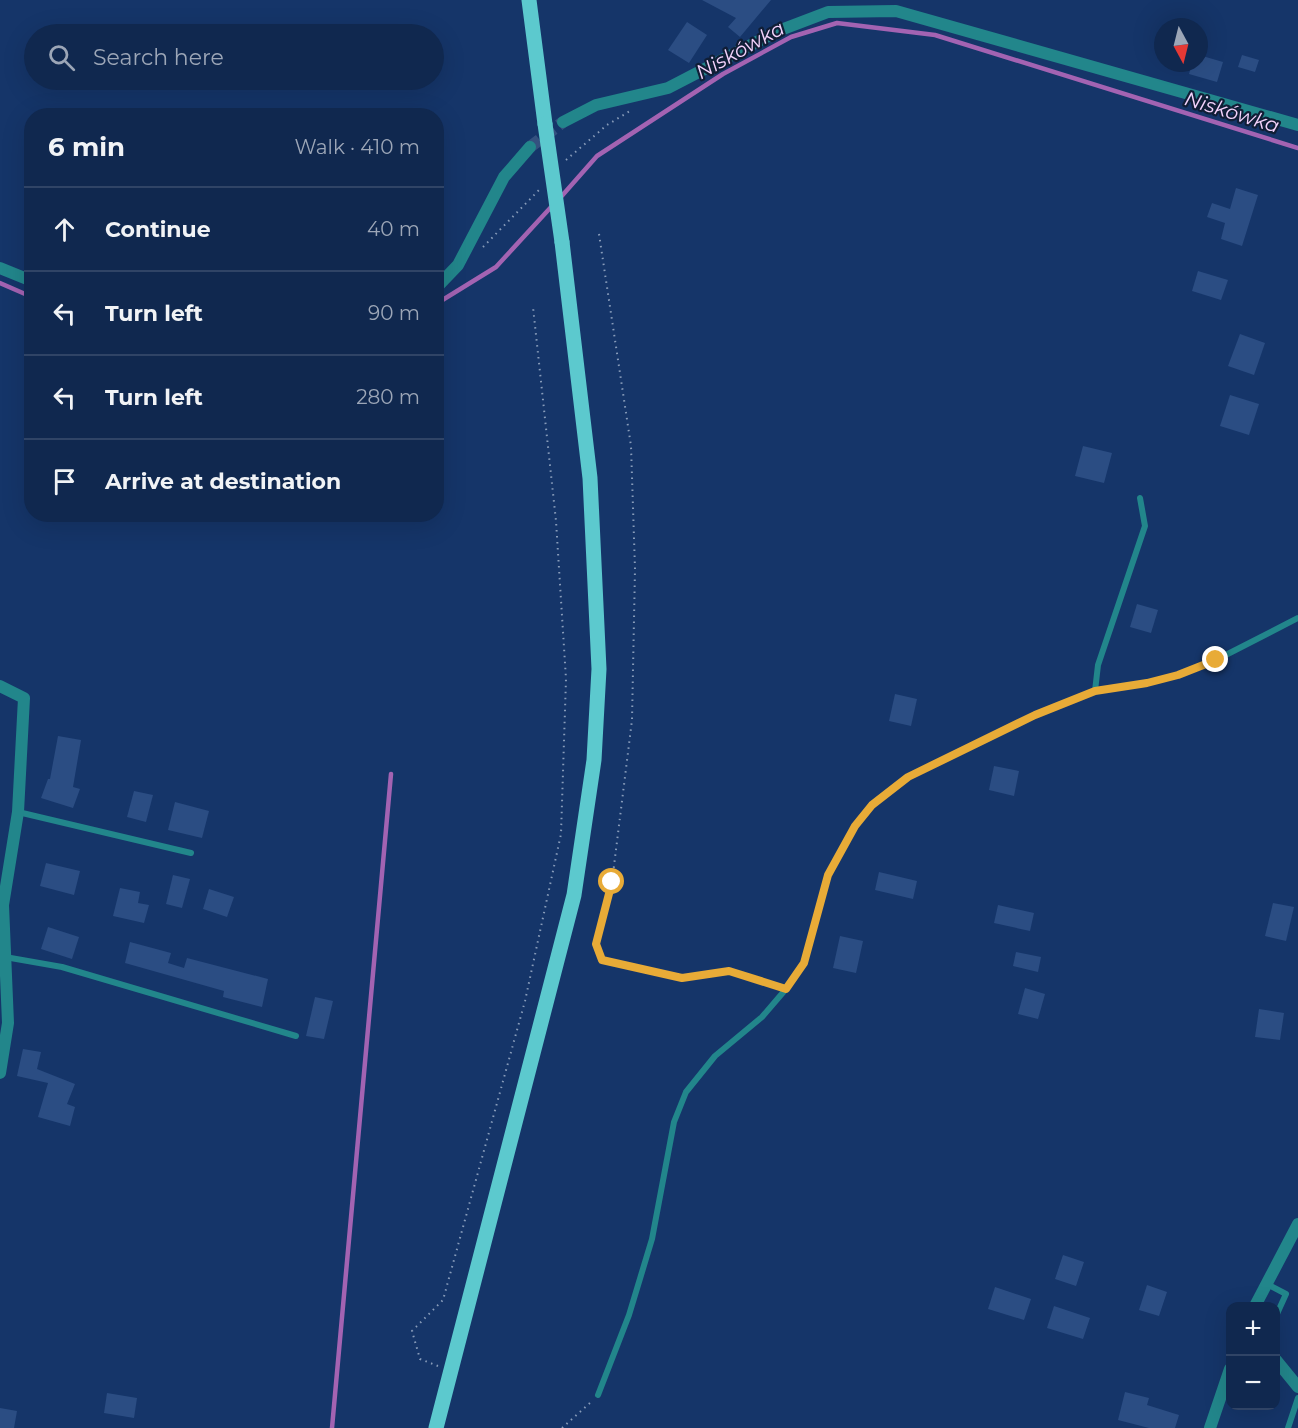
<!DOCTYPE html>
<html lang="en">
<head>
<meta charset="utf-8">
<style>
	:root { --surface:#10284f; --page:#1e3459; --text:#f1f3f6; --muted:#9ca6b7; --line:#304466 }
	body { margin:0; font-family:Montserrat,sans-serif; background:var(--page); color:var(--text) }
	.controls { position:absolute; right:18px; bottom:18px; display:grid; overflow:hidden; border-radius:12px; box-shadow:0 6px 24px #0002 }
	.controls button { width:54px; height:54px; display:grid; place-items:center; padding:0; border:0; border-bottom:2px solid var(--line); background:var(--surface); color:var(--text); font:30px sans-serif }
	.compass { position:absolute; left:1154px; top:18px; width:54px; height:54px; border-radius:50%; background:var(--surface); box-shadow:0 6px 24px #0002; rotate:173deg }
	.stop { position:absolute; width:18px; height:18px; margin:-14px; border:4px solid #e8ab37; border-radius:50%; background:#fff }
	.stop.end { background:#e8ab37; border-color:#fff; box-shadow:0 2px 6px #0008 }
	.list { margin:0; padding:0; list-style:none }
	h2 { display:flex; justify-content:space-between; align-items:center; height:78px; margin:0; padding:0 24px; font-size:26px }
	h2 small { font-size:20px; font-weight:400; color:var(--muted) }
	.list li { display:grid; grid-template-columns:39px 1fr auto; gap:18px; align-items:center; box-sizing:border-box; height:84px; padding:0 24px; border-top:2px solid var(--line) }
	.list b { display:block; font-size:22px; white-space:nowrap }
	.list em { font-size:20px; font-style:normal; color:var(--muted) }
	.icon { flex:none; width:33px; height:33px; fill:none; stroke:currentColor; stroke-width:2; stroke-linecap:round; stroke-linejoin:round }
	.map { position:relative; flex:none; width:1298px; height:1428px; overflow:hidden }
	.search { position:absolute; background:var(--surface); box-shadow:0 6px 24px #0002; left:24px; top:24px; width:420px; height:66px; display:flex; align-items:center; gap:15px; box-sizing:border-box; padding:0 21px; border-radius:33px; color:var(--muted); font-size:22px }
	.panel { position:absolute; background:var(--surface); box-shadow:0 6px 24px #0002; left:24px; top:108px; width:420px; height:414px; border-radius:24px }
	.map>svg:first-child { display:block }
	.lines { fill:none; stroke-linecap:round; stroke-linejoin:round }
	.stream { stroke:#a363b2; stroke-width:4.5 }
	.building { fill:#2b4d83 }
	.street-tunnel { stroke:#34517f; stroke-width:12; stroke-dasharray:12 6; stroke-linecap:butt }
	.path { stroke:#889cba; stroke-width:2; stroke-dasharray:1.5 4.5; stroke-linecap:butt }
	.lane { stroke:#22868b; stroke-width:6 }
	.street { stroke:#22868b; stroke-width:12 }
	.primary { stroke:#5cc9ce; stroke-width:15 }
	.primary-bridge { stroke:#5cc9ce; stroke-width:15 }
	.route { stroke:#e8ab37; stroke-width:8 }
	.labels { text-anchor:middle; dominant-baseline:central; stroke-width:4.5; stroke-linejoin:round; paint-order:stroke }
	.water-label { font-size:20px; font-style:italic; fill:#f4d3fc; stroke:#101e36 }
</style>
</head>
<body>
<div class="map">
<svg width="1298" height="1428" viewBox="0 0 1298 1428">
	<rect width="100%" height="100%" fill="#153569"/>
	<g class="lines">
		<!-- stream -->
		<g class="stream">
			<path d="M560 198 597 156 723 74 791 37 837 23 935 35 1298 148"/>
			<path d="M0 283 32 297"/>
			<path d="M436 304 496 267 552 206"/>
			<path d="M332 1428 391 774"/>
		</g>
	</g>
	<!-- building -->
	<g class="building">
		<path d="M702 0H771L740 37 728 27 736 18Z"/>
		<path d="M687 22 707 35 689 63 668 50Z"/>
		<path d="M1199 55 1223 62 1217 82 1189 74 1192 63H1199Z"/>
		<path d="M1242 55 1259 60 1255 72 1238 67Z"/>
		<path d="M1236 188 1258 195 1242 246 1221 239 1225 223 1207 217 1212 203 1230 209Z"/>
		<path d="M1198 271 1228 280 1221 300 1192 291Z"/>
		<path d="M1240 334 1265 343 1254 375 1228 366Z"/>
		<path d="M1230 395 1259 404 1249 435 1220 426Z"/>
		<path d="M1083 446 1112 453 1104 483 1075 476Z"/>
		<path d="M1137 604 1158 610 1151 633 1130 627Z"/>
		<path d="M895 694 917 699 911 726 889 721Z"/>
		<path d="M58 736 81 740 73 787 80 789 73 808 41 798 48 779H50Z"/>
		<path d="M994 766 1019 771 1014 796 989 790Z"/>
		<path d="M134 791 153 795 146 822 127 817Z"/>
		<path d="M175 802 209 811 202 838 168 830Z"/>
		<path d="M46 863 80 871 74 895 40 886Z"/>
		<path d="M879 872 917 881 913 899 875 890Z"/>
		<path d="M173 875 190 879 182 908 166 904Z"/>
		<path d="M120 888 140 892 138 903 149 905 144 923 113 916Z"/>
		<path d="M209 889 234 897 227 917 203 909Z"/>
		<path d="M1273 903 1294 907 1286 941 1265 936Z"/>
		<path d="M998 905 1034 913 1030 931 994 923Z"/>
		<path d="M48 927 79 937 72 959 41 949Z"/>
		<path d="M840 936 863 941 856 973 833 968Z"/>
		<path d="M130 942 171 953 168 963 184 968 187 958 268 979 262 1007 223 997 224 991 125 963Z"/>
		<path d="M1016 952 1041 957 1038 972 1013 966Z"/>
		<path d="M1025 988 1045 994 1038 1019 1018 1014Z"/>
		<path d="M315 997 333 1001 324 1039 306 1036Z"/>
		<path d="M1259 1009 1284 1013 1280 1040 1255 1037Z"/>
		<path d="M23 1049 41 1052 37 1069 75 1084 67 1104 75 1107 70 1126 38 1117 48 1083 17 1076Z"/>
		<path d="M1063 1255 1084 1262 1076 1286 1055 1279Z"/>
		<path d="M1147 1285 1167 1292 1159 1316 1139 1310Z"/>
		<path d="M995 1287 1031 1299 1024 1320 988 1309Z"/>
		<path d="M1054 1306 1090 1318 1083 1339 1047 1328Z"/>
		<path d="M1125 1392 1149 1398 1147 1405 1179 1415 1175 1428H1149L1118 1420Z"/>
		<path d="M107 1393 137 1398 134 1418 104 1413Z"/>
		<path d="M0 1408 17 1411 14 1428H0Z"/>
	</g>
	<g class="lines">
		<!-- street-tunnel -->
		<path class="street-tunnel" d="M530 147 563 122"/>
		<!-- path -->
		<g class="path">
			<path d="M566 160 607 125 630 111"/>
			<path d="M599 234 631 446 635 569 632 720 612 882 596 944 602 960 682 977 729 971 775 986"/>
			<path d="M483 247 540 189"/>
			<path d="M438 1366 420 1359 412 1331 443 1300 525 1001 561 834 566 679 556 521 533 307"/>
			<path d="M562 1428 591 1402"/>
		</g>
		<!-- lane -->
		<g class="lane">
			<path d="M1095 691 1098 665 1145 526 1140 498"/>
			<path d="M18 812 191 853"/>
			<path d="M5 957 62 967 296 1036"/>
			<path d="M1267 1284 1286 1294 1276 1316"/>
			<path d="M598 1395 629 1315 652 1239 674 1122 686 1092 715 1056 762 1017 786 989 804 963 828 875 855 826 872 805 908 777 1035 715 1095 691 1147 683 1178 675 1216 660 1298 618"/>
			<path d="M1288 1428 1298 1398"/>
		</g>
		<!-- street -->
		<g class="street">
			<path d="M563 122 596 105 668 88 778 31 828 12 896 11 1298 125"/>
			<path d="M0 268 32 281"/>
			<path d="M436 288 458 265 504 177 530 147"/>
			<path d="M0 686 24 698 18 812 3 905 8 1023 0 1073"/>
			<path d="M1255 1306 1298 1224"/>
			<path d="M1276 1360 1298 1387"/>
			<path d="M1210 1428 1230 1369"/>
		</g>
		<!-- primary -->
		<g class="primary">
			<path d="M529 0 545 124"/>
			<path d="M436 1428 574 895 594 760 599 669 590 478 562 242"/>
		</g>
		<!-- primary-bridge -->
		<path class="primary-bridge" d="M545 124 562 242"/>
	</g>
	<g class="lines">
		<!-- route -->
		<path class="route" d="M612 882 596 944 602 960 682 978 729 971 786 989 804 963 828 875 855 826 872 805 908 777 1035 715 1095 691 1147 683 1178 675 1216 660"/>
	</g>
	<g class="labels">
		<!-- water labels -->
		<g class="water-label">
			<text transform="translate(740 50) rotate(-29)">Niskówka</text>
			<text transform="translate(1232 112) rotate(17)">Niskówka</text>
		</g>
	</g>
</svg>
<div class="controls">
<button>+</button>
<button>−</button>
</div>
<svg class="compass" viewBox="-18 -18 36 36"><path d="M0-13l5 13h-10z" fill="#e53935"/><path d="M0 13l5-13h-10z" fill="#9ca6b7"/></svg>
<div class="stop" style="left:612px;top:882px"></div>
<div class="stop end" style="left:1216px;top:660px"></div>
<div class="search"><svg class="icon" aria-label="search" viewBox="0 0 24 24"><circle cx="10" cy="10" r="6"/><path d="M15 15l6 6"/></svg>Search here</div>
<section class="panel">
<h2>6 min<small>Walk · 410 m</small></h2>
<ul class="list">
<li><svg class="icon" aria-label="ahead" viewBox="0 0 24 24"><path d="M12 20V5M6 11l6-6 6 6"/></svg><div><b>Continue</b></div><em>40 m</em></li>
<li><svg class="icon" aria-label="left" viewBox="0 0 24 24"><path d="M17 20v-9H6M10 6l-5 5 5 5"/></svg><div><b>Turn left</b></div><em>90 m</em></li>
<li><svg class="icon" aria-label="left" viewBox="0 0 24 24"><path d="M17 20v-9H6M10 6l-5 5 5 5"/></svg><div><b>Turn left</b></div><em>280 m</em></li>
<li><svg class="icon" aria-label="arrive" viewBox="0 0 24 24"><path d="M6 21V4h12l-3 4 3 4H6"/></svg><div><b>Arrive at destination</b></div></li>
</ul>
</section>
</div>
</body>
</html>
